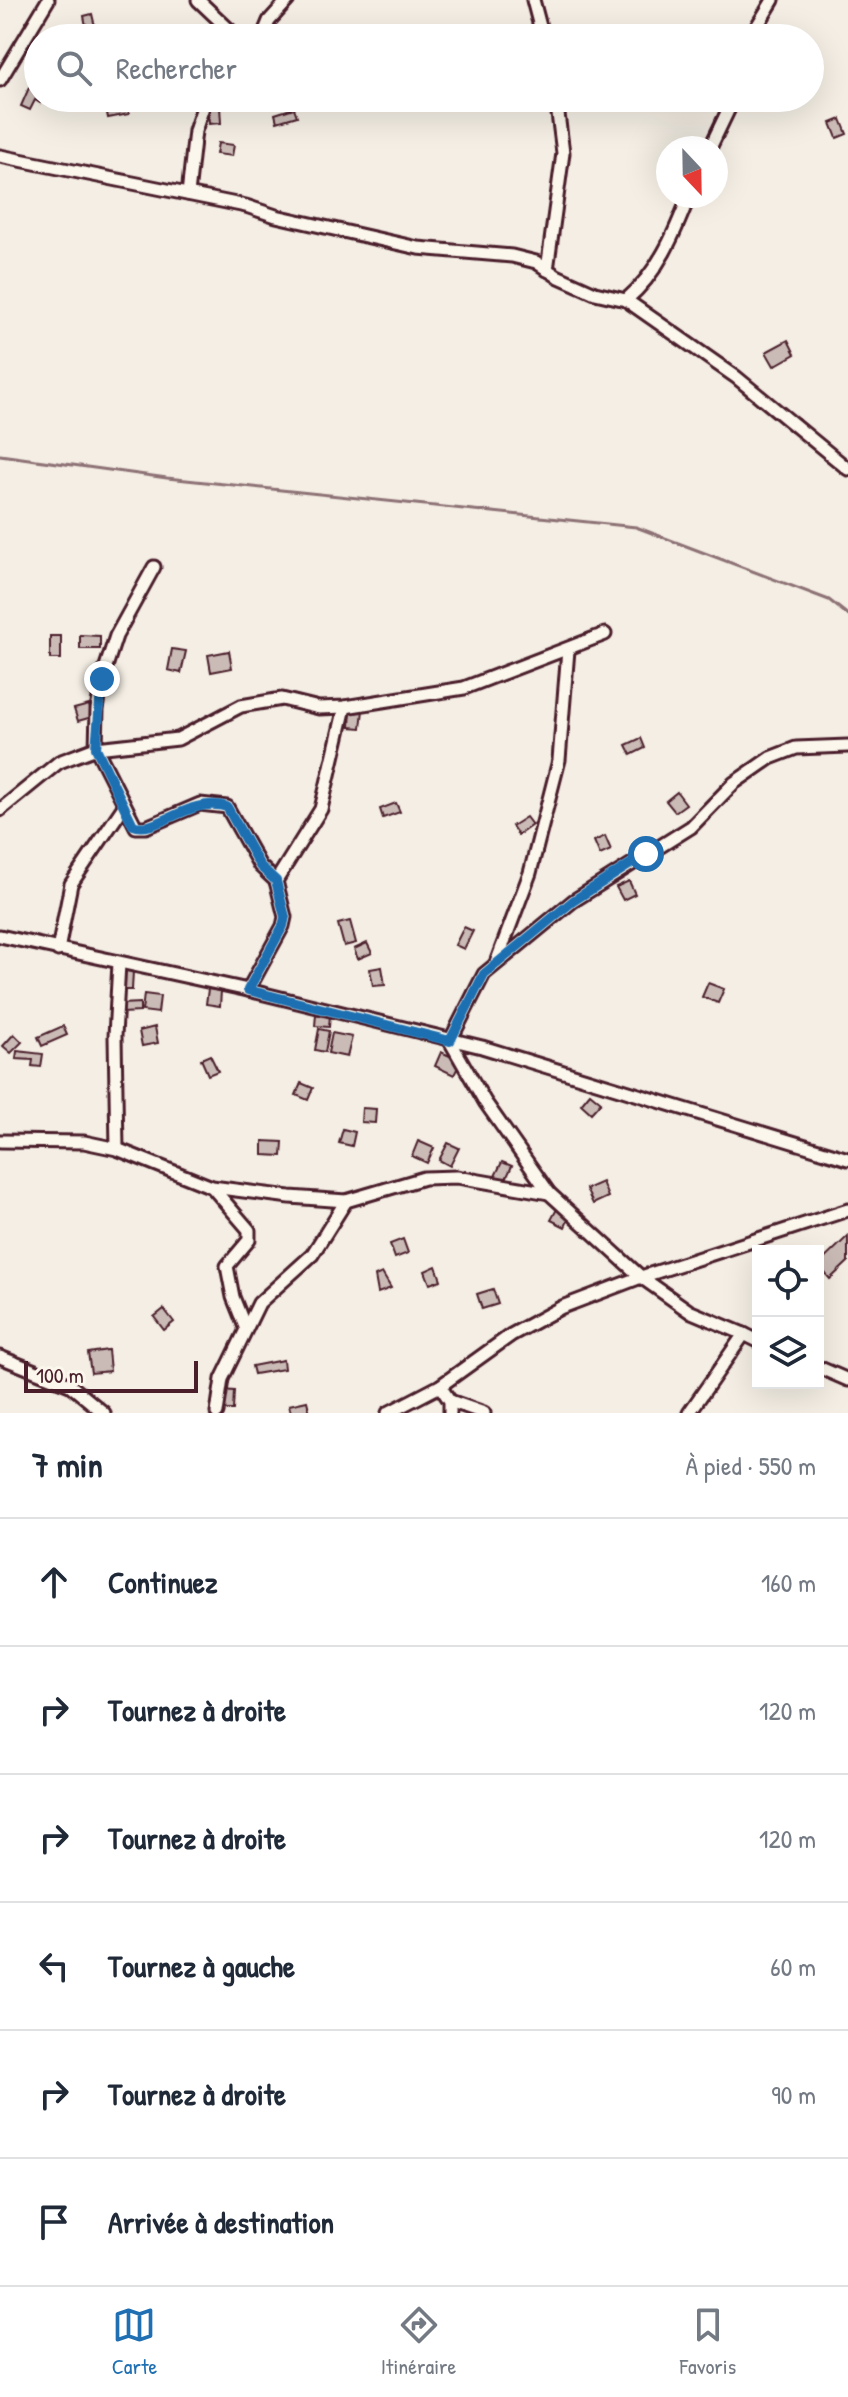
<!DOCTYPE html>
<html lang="fr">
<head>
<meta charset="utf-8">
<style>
	:root { --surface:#fff; --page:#f6f6f7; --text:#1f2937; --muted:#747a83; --line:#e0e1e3; --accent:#1f6fb2 }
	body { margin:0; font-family:"Patrick Hand",sans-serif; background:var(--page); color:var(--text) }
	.controls { position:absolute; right:24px; bottom:24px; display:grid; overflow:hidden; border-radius:0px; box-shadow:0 8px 32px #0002 }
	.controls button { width:72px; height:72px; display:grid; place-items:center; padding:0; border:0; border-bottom:2px solid var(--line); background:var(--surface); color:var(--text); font:40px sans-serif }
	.compass { position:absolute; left:656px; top:136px; width:72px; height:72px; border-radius:50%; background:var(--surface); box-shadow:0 8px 32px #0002; rotate:158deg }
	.scale { position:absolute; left:24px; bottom:20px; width:174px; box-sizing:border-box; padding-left:8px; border:4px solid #4a1f2b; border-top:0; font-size:22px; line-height:28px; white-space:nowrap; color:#4a1f2b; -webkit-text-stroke:6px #fbf7ec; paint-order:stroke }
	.stop { position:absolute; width:24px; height:24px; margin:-18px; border:6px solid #1f6fb2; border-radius:50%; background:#fff }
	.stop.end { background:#1f6fb2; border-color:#fff; box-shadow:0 2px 8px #0008 }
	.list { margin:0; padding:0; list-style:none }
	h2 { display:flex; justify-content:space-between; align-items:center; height:104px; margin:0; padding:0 32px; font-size:34px }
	h2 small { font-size:26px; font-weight:400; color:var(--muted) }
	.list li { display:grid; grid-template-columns:52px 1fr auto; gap:24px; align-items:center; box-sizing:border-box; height:128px; padding:0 32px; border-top:2px solid var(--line) }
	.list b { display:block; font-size:30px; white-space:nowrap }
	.list em { font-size:26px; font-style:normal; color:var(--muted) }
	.icon { flex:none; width:44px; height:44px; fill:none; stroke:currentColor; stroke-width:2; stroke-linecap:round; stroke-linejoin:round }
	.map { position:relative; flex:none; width:848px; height:1413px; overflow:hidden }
	.search { position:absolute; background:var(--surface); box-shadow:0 8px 32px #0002; left:24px; right:24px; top:24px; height:88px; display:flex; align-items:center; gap:20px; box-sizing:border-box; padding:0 28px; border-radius:44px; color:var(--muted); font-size:30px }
	.sheet { height:872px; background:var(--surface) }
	nav { display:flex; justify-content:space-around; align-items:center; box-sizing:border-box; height:112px; border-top:2px solid var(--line); background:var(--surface); font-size:22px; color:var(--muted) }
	nav a { display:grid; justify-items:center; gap:4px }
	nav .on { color:var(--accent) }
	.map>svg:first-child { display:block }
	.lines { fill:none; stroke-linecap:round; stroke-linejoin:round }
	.stream { stroke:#8d7174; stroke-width:3 }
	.building { fill:#cabbb6; stroke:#4a1f2b; stroke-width:2 }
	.street-casing { stroke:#4a1f2b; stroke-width:17 }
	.street { stroke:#fbf7ec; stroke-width:11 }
	.route { stroke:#1f6fb2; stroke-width:10 }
</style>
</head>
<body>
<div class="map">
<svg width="848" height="1413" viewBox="0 0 848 1413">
	<rect width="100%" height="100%" fill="#f4eee4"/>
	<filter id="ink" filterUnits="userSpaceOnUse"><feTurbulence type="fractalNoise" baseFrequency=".0125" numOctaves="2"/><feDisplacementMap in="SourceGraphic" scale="16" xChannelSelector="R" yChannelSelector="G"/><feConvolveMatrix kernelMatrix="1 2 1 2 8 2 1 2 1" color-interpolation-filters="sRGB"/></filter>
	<g filter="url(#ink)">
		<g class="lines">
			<!-- stream -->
			<path class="stream" d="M0 455 167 478 636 527 829 600 848 615"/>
		</g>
		<!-- building -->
		<g class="building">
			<path d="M92 14 97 35 88 37 84 16Z"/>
			<path d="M31 83 38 86V98H42L40 103 35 100 30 110 21 106Z"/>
			<path d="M128 104 129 114 108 118 106 108Z"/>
			<path d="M220 106 221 123 209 124 208 107Z"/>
			<path d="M294 108 297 116 277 122 275 114Z"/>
			<path d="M841 119 847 134 837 138 831 123Z"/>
			<path d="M218 143 234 145 232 156 216 154Z"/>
			<path d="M788 340 795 354 774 366 766 352Z"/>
			<path d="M80 635 100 636V649H80Z"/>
			<rect x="50" y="636" width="11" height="23"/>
			<path d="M172 649 186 651 181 673 168 670Z"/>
			<path d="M229 651 232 668 211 672 208 655Z"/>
			<path d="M89 705 92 717 78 721 74 709Z"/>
			<path d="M351 709 363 710 361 728 350 727Z"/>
			<path d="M641 738 645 748 631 755 626 745Z"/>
			<path d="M677 792 686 804 675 812 666 801Z"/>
			<path d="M396 803 400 812 383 818 380 809Z"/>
			<path d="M526 817 532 825 518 835 512 826Z"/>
			<path d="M605 836 611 850 600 855 594 841Z"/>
			<path d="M629 881 635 894 623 900 616 887Z"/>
			<path d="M350 921 356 943 344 946 338 924Z"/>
			<path d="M464 927 473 931 464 949 455 945Z"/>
			<path d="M367 943 372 953 358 959 354 949Z"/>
			<path d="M382 967 385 985 373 986 370 969Z"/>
			<path d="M124 971H133L132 990H123Z"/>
			<path d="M708 983 724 989 718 1003 702 997Z"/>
			<path d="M208 989 221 991 220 1006 206 1004Z"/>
			<path d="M144 994 160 996 158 1013 142 1011Z"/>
			<path d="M140 1003V1012L122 1013 121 1004Z"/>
			<path d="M316 1014 330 1015 329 1027 315 1026Z"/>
			<path d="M63 1026 67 1035 42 1046 38 1037Z"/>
			<path d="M155 1027 158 1043 142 1046 139 1031Z"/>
			<path d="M319 1029 329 1031 325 1052 315 1050Z"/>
			<path d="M332 1033 352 1037 347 1057 328 1053Z"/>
			<path d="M14 1034 22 1042 11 1053 3 1046Z"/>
			<path d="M17 1051 43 1054 41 1067 32 1066 33 1060 16 1059Z"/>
			<path d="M441 1052 461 1061 454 1075 435 1066Z"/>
			<path d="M210 1055 218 1071 208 1075 201 1059Z"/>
			<path d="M301 1083 313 1088 308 1100 296 1095Z"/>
			<path d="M590 1093 601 1102 591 1113 581 1104Z"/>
			<path d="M362 1108 376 1109 375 1123 361 1122Z"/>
			<path d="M343 1129 355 1132 352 1146 339 1143Z"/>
			<path d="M263 1141 283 1142 282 1156 263 1155Z"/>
			<path d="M418 1141 434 1148 427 1163 412 1156Z"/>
			<path d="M448 1143 459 1148 450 1166 439 1160Z"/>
			<path d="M502 1162 512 1166 505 1181 495 1176Z"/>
			<path d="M602 1182 608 1197 593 1204 586 1189Z"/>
			<path d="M558 1207 571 1214 565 1227 551 1220Z"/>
			<path d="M848 1236V1262L830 1279 818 1265Z"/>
			<path d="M403 1239 408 1253 395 1258 390 1244Z"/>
			<path d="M436 1266 441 1280 430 1284 425 1271Z"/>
			<path d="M382 1273 391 1288 378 1293 375 1276Z"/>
			<path d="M493 1289 498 1304 482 1309 477 1294Z"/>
			<path d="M164 1309 174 1322 164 1330 154 1317Z"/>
			<path d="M108 1350 110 1371 91 1373 88 1353Z"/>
			<path d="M283 1360 284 1369 254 1374 252 1366Z"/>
			<path d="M222 1390 234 1391 233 1410H221Z"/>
			<path d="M307 1401 310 1413H291L289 1405Z"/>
		</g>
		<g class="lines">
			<defs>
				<g id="street">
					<path d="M198 0 238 38"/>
					<path d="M533 0 543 38"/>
					<path d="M262 38 269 21 288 0"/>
					<path d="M750 38 773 0"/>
					<path d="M0 80 48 0"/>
					<path d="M710 148 734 98"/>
					<path d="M0 156 246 206 276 216 418 248 512 256 536 262 557 276 595 293 626 300 736 377 848 469"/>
					<path d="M188 194 195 131 206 98"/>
					<path d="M547 270 563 153 556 98"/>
					<path d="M626 300C658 273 674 235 689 196"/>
					<path d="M154 567 116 636 102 679 97 710 96 748 136 827H146L200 804 227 807 260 866 276 881 285 917 283 926 248 990"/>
					<path d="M0 810 59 762 96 748 178 739 241 706 282 699 319 708 345 707 464 688 605 634"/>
					<path d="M276 881 321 809 345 707"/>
					<path d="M0 936 248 990 482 1047 848 1159"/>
					<path d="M58 950 71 884 124 806"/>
					<path d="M496 963 530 873 559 760 568 650"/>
					<path d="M0 1141 84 1142 117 1149 212 1187 290 1197 346 1201 424 1178 457 1177 549 1193"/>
					<path d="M117 1149 115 1036 119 963"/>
					<path d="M212 1187 249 1230V1240L227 1266 233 1297 245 1327"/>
					<path d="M744 1334 689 1311 641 1277 549 1193 485 1102 450 1041 484 974 573 901 691 827 734 783 770 758 796 748 848 746"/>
					<path d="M0 1357 70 1385 104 1413"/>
					<path d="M818 1367 848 1380"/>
					<path d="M440 1386 450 1401V1413"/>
					<path d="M450 1401 484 1413"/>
					<path d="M217 1413 222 1379 259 1303 312 1255 346 1201"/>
					<path d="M388 1413 440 1386 511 1335 562 1307 641 1277 848 1210"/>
					<path d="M689 1413 744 1334 758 1341"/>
				</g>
			</defs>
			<!-- street casing -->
			<use href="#street" class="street-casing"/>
			<!-- street -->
			<use href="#street" class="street"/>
		</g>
	</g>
	<g class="lines" filter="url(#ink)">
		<!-- route -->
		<path class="route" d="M102 679 96 748 133 825C157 835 190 795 227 807L260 866 276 881 285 917 283 926 248 990 450 1041 484 974 573 901 646 854"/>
	</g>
</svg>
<div class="controls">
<button><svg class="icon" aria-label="locate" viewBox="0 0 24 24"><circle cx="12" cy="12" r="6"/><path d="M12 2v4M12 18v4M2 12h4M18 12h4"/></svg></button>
<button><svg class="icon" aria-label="layers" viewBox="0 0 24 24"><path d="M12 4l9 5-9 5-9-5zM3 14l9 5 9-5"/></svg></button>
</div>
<svg class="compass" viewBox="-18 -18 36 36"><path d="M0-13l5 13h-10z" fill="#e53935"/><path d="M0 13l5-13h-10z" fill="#747a83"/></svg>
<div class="scale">100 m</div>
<div class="stop" style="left:646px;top:854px"></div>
<div class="stop end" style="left:102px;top:679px"></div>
<div class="search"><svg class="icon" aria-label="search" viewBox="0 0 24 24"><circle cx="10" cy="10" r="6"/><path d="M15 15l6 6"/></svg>Rechercher</div>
</div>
<section class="sheet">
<h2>7 min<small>À pied · 550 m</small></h2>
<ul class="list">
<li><svg class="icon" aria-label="ahead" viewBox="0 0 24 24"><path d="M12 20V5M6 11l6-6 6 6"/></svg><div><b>Continuez</b></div><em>160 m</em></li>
<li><svg class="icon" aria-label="right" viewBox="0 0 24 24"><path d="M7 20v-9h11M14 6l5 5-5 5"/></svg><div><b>Tournez à droite</b></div><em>120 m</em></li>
<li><svg class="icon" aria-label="right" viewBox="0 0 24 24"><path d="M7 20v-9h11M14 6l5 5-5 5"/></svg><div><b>Tournez à droite</b></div><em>120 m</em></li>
<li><svg class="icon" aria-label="left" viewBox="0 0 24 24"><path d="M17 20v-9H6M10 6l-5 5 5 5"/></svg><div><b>Tournez à gauche</b></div><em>60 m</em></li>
<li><svg class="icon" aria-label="right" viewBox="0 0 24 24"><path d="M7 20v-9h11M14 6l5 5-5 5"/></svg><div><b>Tournez à droite</b></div><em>90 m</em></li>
<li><svg class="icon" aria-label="arrive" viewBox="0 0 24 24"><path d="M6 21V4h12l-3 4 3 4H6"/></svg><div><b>Arrivée à destination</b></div></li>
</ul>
</section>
<nav>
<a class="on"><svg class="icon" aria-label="map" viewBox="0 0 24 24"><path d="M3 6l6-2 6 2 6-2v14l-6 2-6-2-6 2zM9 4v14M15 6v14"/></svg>Carte</a>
<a><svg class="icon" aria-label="directions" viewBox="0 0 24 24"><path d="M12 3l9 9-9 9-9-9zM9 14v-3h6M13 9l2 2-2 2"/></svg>Itinéraire</a>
<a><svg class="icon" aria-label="saved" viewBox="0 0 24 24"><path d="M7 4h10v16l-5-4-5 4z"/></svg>Favoris</a>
</nav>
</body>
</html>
